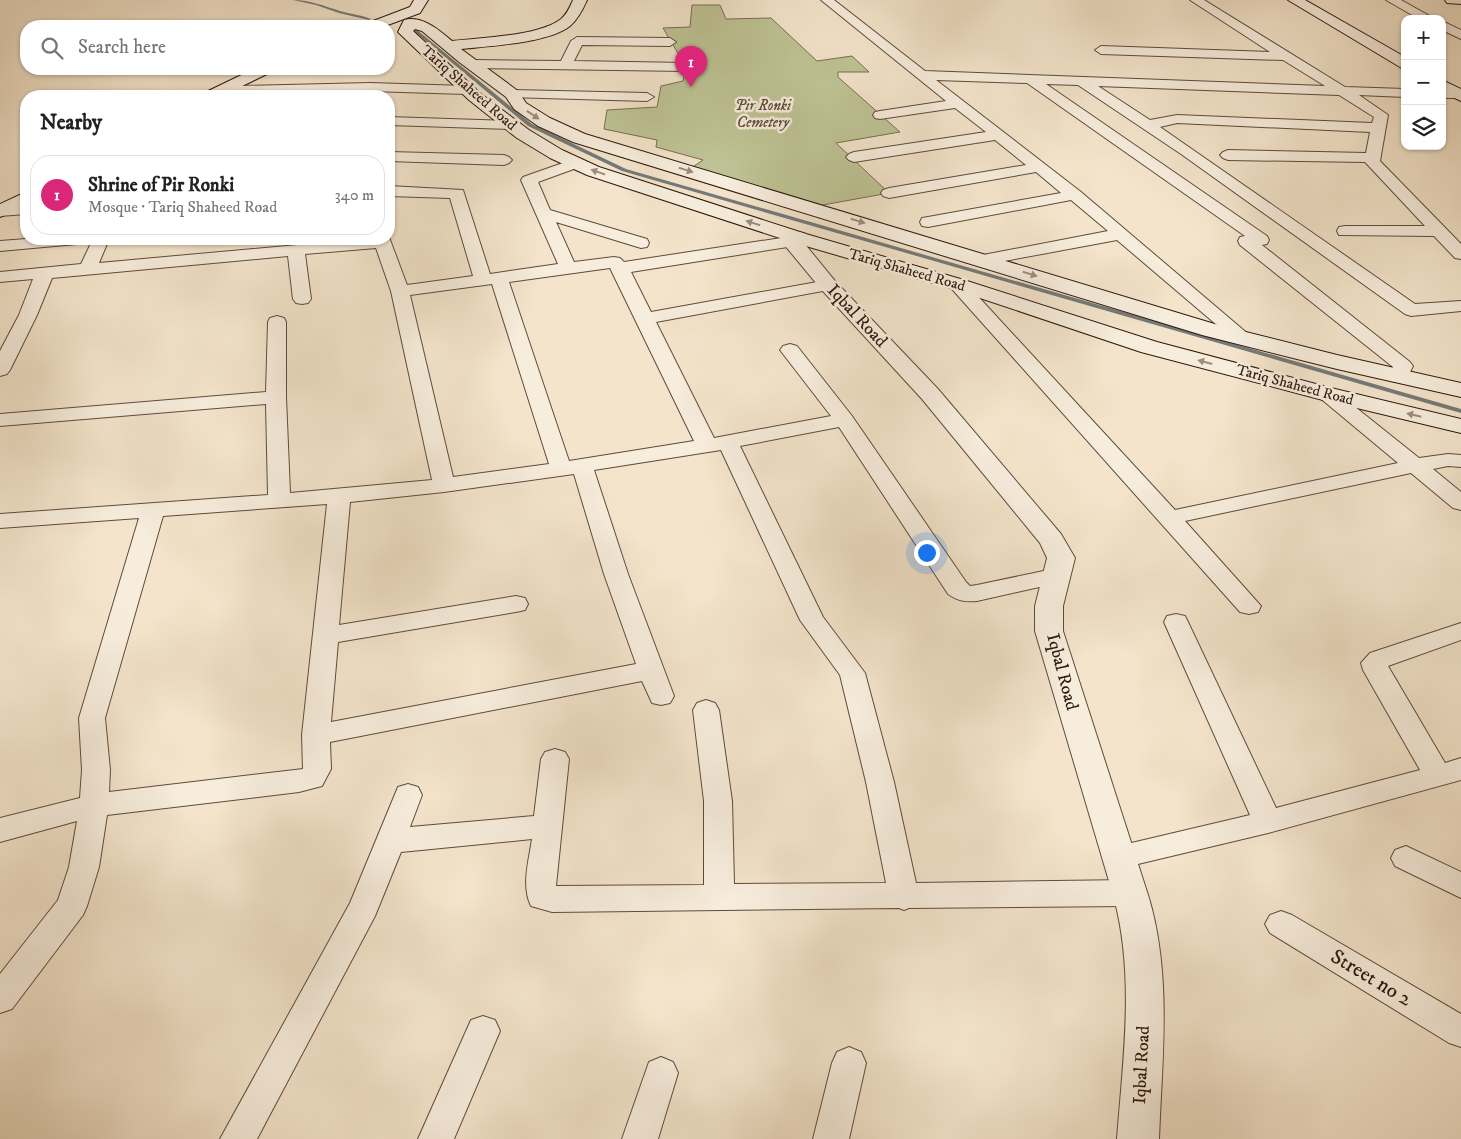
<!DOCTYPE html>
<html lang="en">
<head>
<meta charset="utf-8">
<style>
	:root { --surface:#fff; --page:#f6f6f6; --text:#222; --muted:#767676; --line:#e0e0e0; --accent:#db2777 }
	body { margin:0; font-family:"IM FELL DW Pica",serif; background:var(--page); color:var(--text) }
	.controls { position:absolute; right:15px; top:15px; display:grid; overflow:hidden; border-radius:10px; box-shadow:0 1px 4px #0004 }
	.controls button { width:45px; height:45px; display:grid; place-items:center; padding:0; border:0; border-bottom:1px solid var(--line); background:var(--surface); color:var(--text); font:25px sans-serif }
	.you { position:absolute; left:926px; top:552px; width:18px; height:18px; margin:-12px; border:4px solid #fff; border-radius:50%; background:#1a73e8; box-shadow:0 0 0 8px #1a73e833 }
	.badge { display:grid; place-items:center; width:32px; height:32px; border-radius:50%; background:var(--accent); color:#fff; font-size:16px; font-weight:700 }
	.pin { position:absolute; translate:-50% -41px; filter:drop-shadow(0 1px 2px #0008) }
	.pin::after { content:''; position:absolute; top:26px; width:18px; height:15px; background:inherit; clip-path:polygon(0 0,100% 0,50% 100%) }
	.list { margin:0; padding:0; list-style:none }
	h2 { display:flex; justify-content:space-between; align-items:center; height:65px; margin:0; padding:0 20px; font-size:21px }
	h2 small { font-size:16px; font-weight:400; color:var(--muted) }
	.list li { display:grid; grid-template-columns:32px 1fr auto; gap:15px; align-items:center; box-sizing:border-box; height:80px; margin:0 10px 10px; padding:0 10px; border:1px solid var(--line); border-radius:20px }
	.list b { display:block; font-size:19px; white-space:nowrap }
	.list p { margin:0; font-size:16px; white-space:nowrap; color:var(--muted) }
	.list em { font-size:16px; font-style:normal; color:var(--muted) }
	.icon { flex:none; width:28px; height:28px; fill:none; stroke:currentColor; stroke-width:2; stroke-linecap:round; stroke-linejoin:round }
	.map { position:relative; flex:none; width:1461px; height:1139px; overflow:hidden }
	.search { position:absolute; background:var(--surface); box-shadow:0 1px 4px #0004; left:20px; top:20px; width:375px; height:55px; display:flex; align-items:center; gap:12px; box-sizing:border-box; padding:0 18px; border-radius:20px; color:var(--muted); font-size:19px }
	.panel { position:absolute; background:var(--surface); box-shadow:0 1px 4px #0004; left:20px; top:90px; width:375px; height:155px; border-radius:20px }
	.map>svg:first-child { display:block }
	.green { fill:#bec395; stroke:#766e50 }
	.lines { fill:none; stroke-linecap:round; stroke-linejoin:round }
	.stream { fill:#747a79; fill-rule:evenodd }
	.minor-casing { stroke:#5f4b3b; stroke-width:2 }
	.tertiary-casing { stroke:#5f4b3b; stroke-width:2 }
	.secondary-casing { stroke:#2e180b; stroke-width:2 }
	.minor { fill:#f7eddd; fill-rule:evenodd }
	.tertiary { fill:#f7eddd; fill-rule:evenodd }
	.secondary { fill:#f7eddd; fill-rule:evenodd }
	.oneway { fill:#9d8d7e }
	.labels { text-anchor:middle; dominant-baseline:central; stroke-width:5; stroke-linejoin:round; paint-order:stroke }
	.far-street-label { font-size:15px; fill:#2e180b; stroke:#f7eddd }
	.far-park-label { font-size:15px; font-style:italic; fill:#594b34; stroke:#f7eddd }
	.street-label { font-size:18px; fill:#2e180b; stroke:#f7eddd }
	.near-street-label { font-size:21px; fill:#2e180b; stroke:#f7eddd }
</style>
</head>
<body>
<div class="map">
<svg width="1461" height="1139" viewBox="0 0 1461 1139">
	<rect width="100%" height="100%" fill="#f3e4cb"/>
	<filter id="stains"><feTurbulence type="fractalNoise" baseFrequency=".004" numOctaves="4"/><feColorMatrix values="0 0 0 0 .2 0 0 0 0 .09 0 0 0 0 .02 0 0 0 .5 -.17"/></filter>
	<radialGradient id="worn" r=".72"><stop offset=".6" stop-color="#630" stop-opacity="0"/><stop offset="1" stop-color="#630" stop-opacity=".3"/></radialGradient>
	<!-- green -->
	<path class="green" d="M692 5H720L726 19 771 18 817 61 852 56 869 72H838V77L900 132 836 143 889 193 812 207 688 170 703 160 656 147 657 140 604 129 607 110 657 107 661 86 683 81 686 67 663 28 690 27Z"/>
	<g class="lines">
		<!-- stream -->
		<g class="stream">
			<path d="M293 0C310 0 324 6 340 11 350 14 362 15 371 19L369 20 339 13 316 5Z"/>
			<path d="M415 30H417L532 124 626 169 1461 409V413L622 171 528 126 415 32Z"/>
		</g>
		<defs>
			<g id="minor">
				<path d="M821 0H834L925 71 1325 86 1283 60 1101 54 1095 50 1101 46 1270 52 1190 0H1204L1345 87 1405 89V97L1359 95 1388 115 1380 161 1461 244V259L1455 258 1434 236 1339 235 1337 231 1339 227 1345 226H1425L1365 162 1228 160 1223 158 1220 155 1223 152 1228 150 1366 153 1370 132 1177 123 1160 127 1415 304 1461 301V311L1411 316 1405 314 1181 154 1078 85 1046 84 1267 236 1269 240 1267 244 1262 245 1410 362 1413 366 1406 380 1399 382 1392 380 1389 376 1393 367 1240 245 1238 241 1240 237 1245 236 1027 83 936 80 1081 192 1254 339 1252 343 1245 345 1238 343 1117 240 983 265 977 264 974 260 977 256 983 255 1108 231 1071 200 928 227 922 226 920 222 922 218 928 217 1061 193 1036 172 889 198 883 196 881 193 883 190 889 188 1026 165 995 140 854 162 849 160 846 157 849 154 854 152 986 132 955 108 880 119 875 118 873 115 875 112 880 111 946 101ZM1098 86 1339 95 1374 117 1372 123 1177 115 1150 120Z"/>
				<path d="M1386 0H1401L1435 19H1419Z"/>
				<path d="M1442 21 1461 30V39L1442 30Z"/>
				<path d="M577 37 670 38 676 42 670 46 582 45 574 61 686 63 693 67 686 71 472 68 465 64 472 60 561 61 571 41Z"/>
				<path d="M370 83 466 86 473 90 466 94 370 91 239 94 232 90 239 86Z"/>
				<path d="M512 90 647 93 654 97 647 101 507 97 505 94Z"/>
				<rect x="1442" y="90" width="19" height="8"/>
				<path d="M389 117 510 121 515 122 517 125 515 128 510 129 389 125Z"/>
				<path d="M389 152 504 155 509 157 512 160 509 163 504 165 389 161Z"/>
				<path d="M577 158 582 160 585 163 582 166 538 182 550 210 647 239 649 243 647 247 641 248 556 222 574 262 614 257 620 258 624 262 794 236 800 237 802 241 800 245 794 246 631 272 651 312 828 280 834 281 837 285 834 289 828 290 656 322 714 438 831 416 780 350 783 346 790 344 797 346 852 416 966 582 970 586 977 585 1058 568 1066 571 1070 576 1066 581 977 601C965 602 958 601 948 594L839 427 740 446 823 617 865 673 894 782 916 883 1130 880 1141 884 1145 893 1141 902 1130 906 909 908 904 910 899 908 552 912 531 906C521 886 529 860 532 839L401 852 375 916 257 1139H220L350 903 398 787 408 784 418 787 422 795 410 827 534 816 541 759 545 752 555 749 565 752 569 759 556 886 704 885V801L693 710 697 703 706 700 715 703 719 710 732 801 734 884 886 883 866 782 840 675 800 620 721 450 594 470 628 574 674 696 670 703 661 705 652 703 642 681 330 742 331 769 322 786 299 792 107 815 99 867 87 906 83 915 12 1009 0 1013V974L58 900 69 867 77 821 0 842V818L80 798 82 770 79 718 139 518 0 528V514L268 495 266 404 0 426V414L266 392 268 322 270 318 277 316 284 318 286 322V397L290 493 432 480 391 291 376 248 305 254 311 299 308 303 302 304 296 303 293 299 288 256 52 278 37 315 10 370 7 374 0 376V351L19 315 33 279 0 282V272L81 264 93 239H109L99 263 363 239H389V237L407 285 473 276 450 198 389 196V186L463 190 490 274 558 264 521 180 523 177ZM610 268 694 441 569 461 509 282ZM492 284 549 464 453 477 410 295ZM574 474 604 574 636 664 331 722 338 642 516 612 525 610 528 604 525 598 516 596 339 625 350 502 444 492ZM327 504 302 735 303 769 109 792 110 770 105 718 163 516Z"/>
				<path d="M26 204V214L0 216V206Z"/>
				<path d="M26 239H85L83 243 77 244 0 251V241Z"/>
				<path d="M957 279 963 280 1175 510 1398 463 1320 398 1317 394 1320 390 1327 388 1334 390 1419 458 1448 454 1461 455V467L1448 466 1433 469 1461 492V510L1453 508 1411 473 1185 521 1261 606 1258 612 1249 614 1240 612 951 288 948 284 951 280Z"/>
				<path d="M1176 614 1185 616 1188 622 1276 808 1420 770 1363 670 1361 663 1370 653 1461 623V640L1388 666 1445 763 1461 758V780L1268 833 1117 869 1106 865 1102 857 1106 849 1250 815 1164 622 1167 616Z"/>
				<path d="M1406 846 1461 872V898L1395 866 1391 858 1395 850Z"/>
				<path d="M1281 911 1292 915 1461 1014V1047L1449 1043 1270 933 1265 924 1270 915Z"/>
				<path d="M483 1016 495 1020 500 1031 454 1139H418L471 1020Z"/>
				<path d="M849 1047 861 1052 866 1063 849 1139H813L832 1063 837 1052Z"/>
				<path d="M661 1057 673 1062 678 1073 658 1139H622L649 1062Z"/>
			</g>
			<path id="tertiary" d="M799 232 806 234 809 238 804 243 835 281 938 389 1061 534 1075 558 1063 606V631L1149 898C1172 976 1162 1059 1159 1139H1117C1123 1059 1135 976 1114 898L1035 631V606L1047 558 1040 543 922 399 821 289 787 248 784 244 787 237Z"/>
			<g id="secondary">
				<path d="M414 0H428L420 13 385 26H366L368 23 410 7Z"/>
				<path d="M573 0H587C583 9 578 19 570 26 549 43 489 46 461 49L518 91 526 103 550 118 585 134 1218 325 1337 355 1461 383V397L1337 369 1202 335 573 142 538 126 514 109 506 97 459 62 422 31 415 29 413 31 481 94 529 130 562 150 599 167 806 234 964 280 1157 342 1331 388 1461 419V433L1319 399 1141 352 950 288 792 242 587 175 550 158 517 138 469 100 398 32 404 20C422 15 439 30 452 41 479 38 540 36 561 19 567 14 570 7 573 0Z"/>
				<path d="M1288 0H1305L1405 57V69L1400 67Z"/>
				<path d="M1445 0H1461V4L1447 3Z"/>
				<path d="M254 69H274L271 72 222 96H202L204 93Z"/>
				<path d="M1442 80 1461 89V101L1442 92Z"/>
				<path d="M26 192V205L0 217V204Z"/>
			</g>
		</defs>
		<!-- minor casing -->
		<use href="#minor" class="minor-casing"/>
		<!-- tertiary casing -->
		<use href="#tertiary" class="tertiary-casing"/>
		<!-- secondary casing -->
		<use href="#secondary" class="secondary-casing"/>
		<!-- minor -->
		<use href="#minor" class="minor"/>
		<!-- tertiary -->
		<use href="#tertiary" class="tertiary"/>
		<!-- secondary -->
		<use href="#secondary" class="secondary"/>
	</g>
	<!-- one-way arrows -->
	<defs><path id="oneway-solid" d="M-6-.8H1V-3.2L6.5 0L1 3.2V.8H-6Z" transform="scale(1.25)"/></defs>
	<g class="oneway">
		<use href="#oneway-solid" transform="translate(533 115) rotate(34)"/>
		<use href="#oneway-solid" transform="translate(686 170) rotate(17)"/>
		<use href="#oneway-solid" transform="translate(598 172) rotate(-161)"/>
		<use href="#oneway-solid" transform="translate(858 221) rotate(17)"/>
		<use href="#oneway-solid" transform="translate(753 223) rotate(-162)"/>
		<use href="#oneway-solid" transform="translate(1030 274) rotate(17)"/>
		<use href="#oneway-solid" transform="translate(1205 362) rotate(-165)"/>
		<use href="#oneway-solid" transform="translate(1414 415) rotate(-167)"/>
	</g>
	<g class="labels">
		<!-- far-street labels -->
		<g class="far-street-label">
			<text transform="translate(469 88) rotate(41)">Tariq Shaheed Road</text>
			<text transform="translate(907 270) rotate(16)">Tariq Shaheed Road</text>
			<text transform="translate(1295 385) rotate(15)">Tariq Shaheed Road</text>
		</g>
		<!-- far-park labels -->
		<g class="far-park-label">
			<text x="763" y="105">Pir Ronki<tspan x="763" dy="17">Cemetery</tspan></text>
		</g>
		<!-- street labels -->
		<g class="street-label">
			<text transform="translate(857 316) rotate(47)">Iqbal Road</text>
			<text transform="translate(1062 672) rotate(75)">Iqbal Road</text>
			<text transform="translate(1142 1065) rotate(-87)">Iqbal Road</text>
		</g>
		<!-- near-street labels -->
		<g class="near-street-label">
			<text transform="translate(1371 978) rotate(31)">Street no 2</text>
		</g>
	</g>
	<rect width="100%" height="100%" filter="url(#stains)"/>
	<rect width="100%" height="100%" fill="url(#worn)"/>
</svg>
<div class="controls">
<button>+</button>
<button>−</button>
<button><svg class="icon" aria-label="layers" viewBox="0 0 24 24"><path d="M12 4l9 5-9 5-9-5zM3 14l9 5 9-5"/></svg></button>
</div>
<div class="you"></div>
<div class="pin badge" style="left:691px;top:87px">1</div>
<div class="search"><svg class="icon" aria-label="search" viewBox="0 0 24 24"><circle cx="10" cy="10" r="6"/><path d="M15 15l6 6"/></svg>Search here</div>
<section class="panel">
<h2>Nearby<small></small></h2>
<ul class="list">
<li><span class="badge">1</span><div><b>Shrine of Pir Ronki</b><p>Mosque · Tariq Shaheed Road</p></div><em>340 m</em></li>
</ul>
</section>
</div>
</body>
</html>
